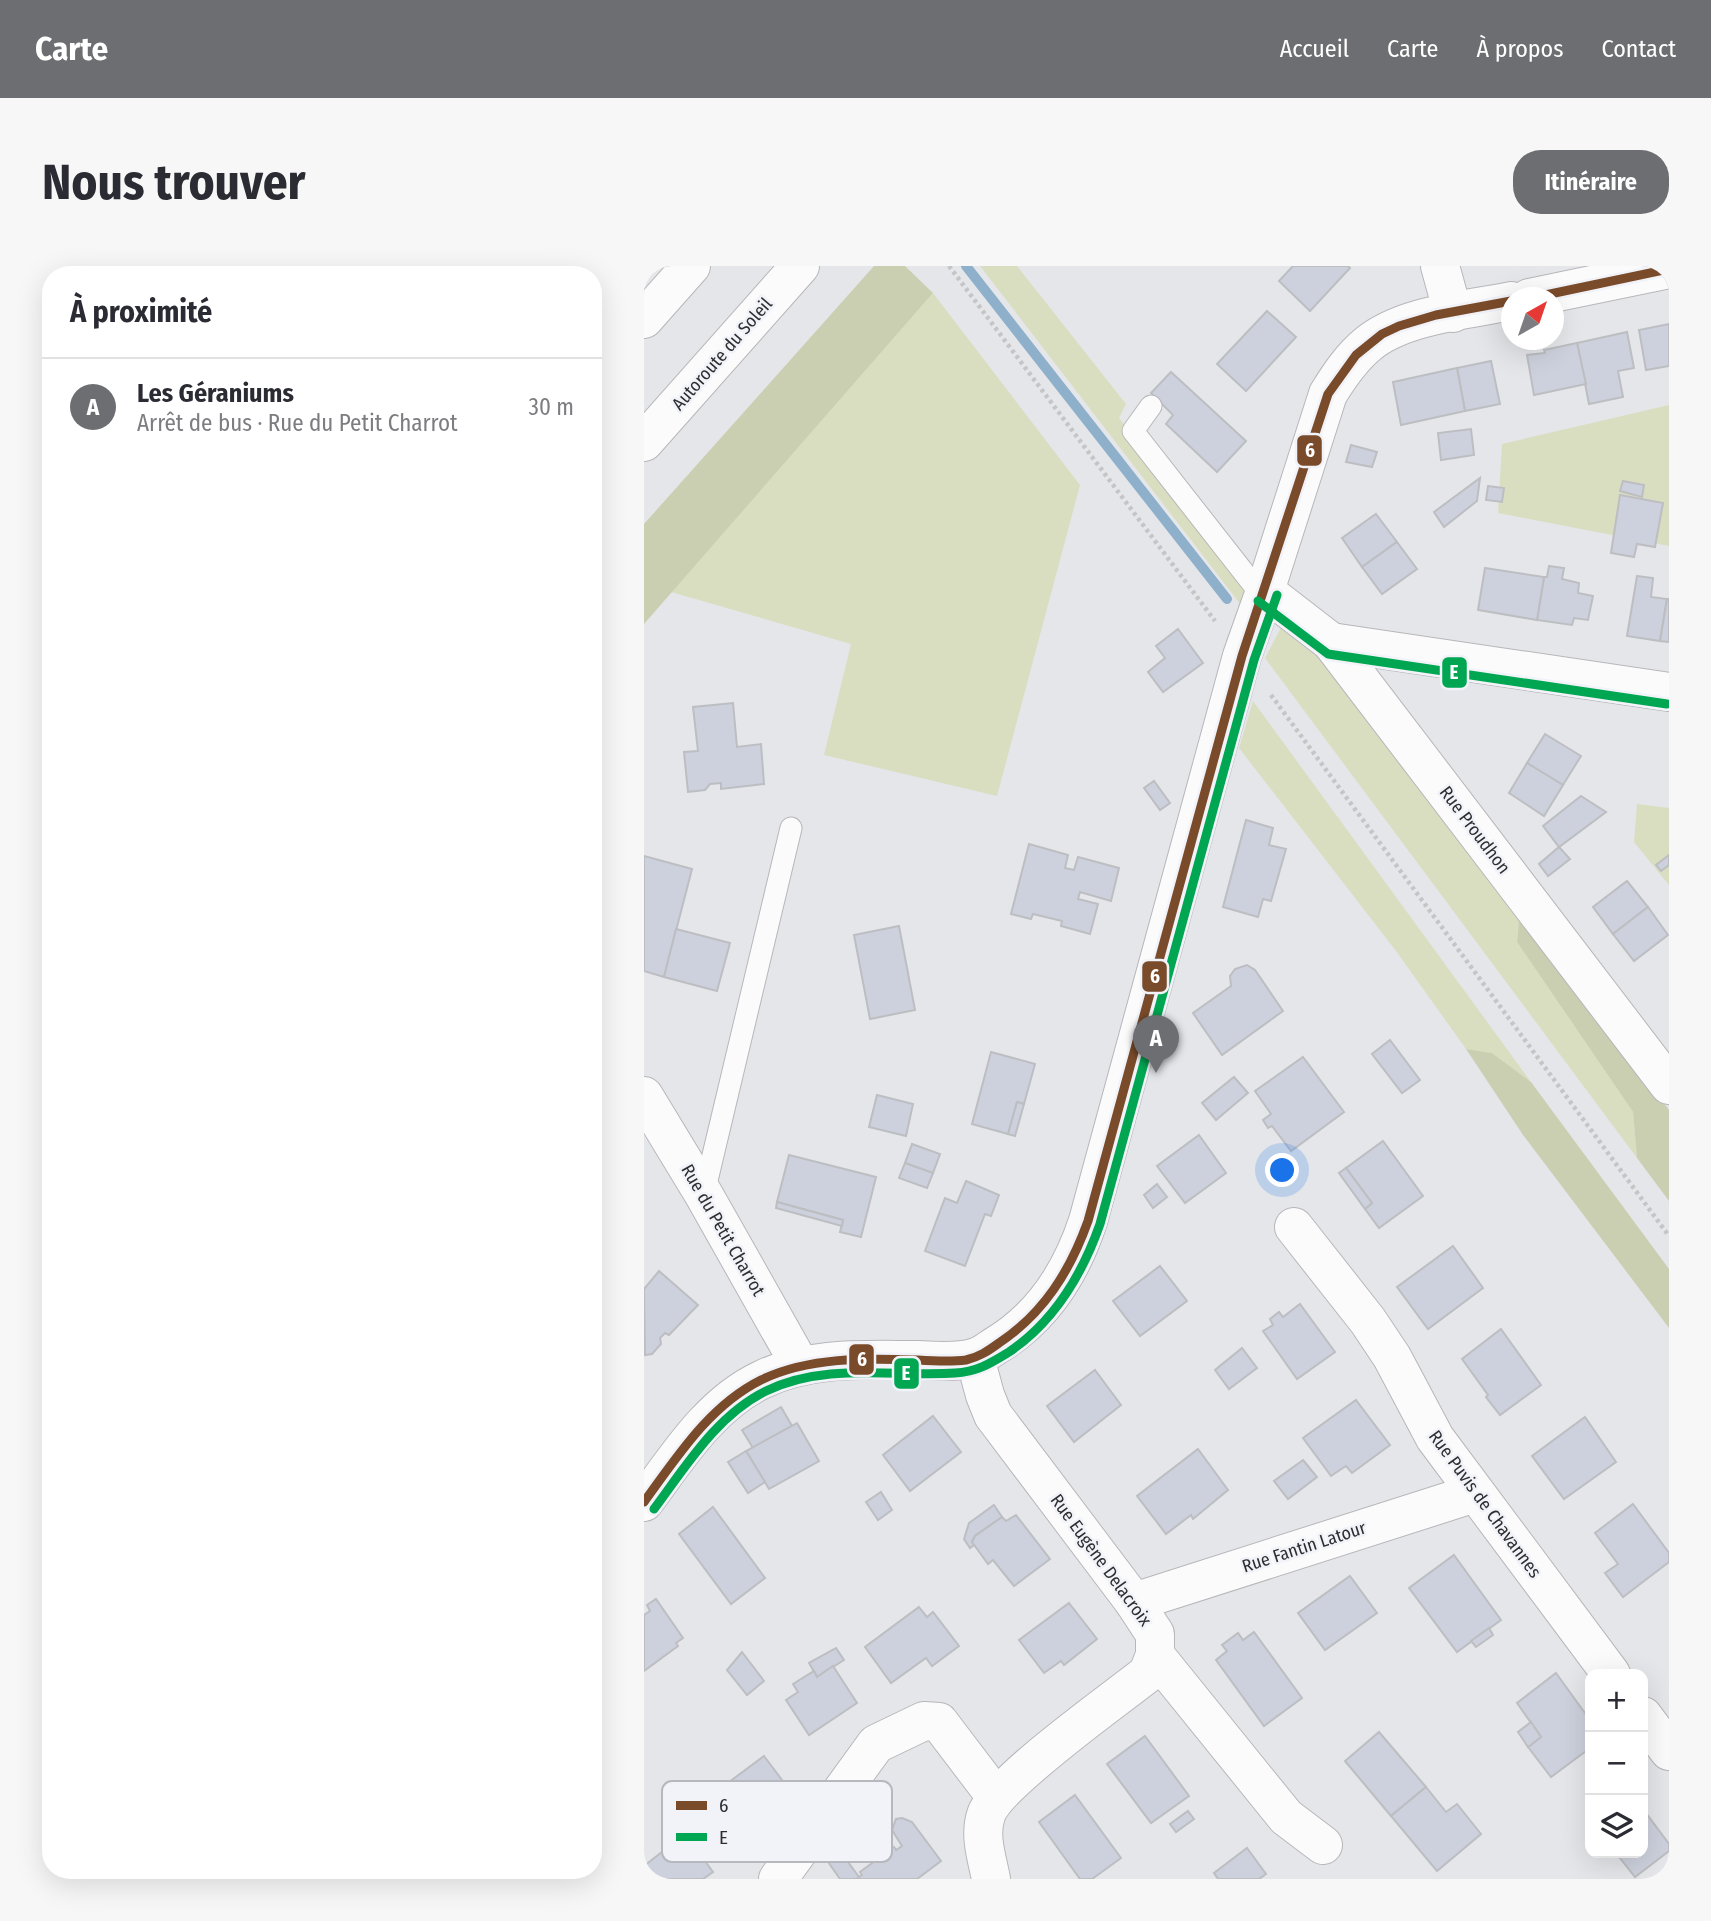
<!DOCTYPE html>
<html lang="fr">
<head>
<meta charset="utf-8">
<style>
	:root { --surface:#fff; --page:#f7f7f7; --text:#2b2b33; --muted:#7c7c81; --line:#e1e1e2; --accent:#6d6e71 }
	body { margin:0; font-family:"Fira Sans Condensed",sans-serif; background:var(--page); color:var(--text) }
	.controls { position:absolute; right:21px; bottom:21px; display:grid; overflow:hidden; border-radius:14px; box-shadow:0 7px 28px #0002 }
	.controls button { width:63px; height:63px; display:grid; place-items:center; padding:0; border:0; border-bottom:2px solid var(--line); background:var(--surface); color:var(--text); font:35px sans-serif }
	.compass { position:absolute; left:857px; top:21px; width:63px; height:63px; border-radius:50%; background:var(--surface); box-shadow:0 7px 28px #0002; rotate:40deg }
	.you { position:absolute; left:639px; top:905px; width:24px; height:24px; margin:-18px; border:5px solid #fff; border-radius:50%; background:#1a73e8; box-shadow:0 0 0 10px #1a73e833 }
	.badge { display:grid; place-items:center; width:46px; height:46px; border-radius:50%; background:var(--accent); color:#fff; font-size:23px; font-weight:700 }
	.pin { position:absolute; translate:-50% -58px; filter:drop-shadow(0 2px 4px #0008) }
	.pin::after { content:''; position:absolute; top:37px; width:24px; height:21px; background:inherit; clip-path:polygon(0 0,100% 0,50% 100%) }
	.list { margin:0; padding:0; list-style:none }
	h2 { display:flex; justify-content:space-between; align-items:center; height:91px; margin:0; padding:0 28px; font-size:30px }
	h2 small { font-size:23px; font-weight:400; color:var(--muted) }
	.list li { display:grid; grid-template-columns:46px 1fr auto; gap:21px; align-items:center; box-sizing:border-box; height:98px; padding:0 28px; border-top:2px solid var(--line) }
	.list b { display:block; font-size:26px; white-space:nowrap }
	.list p { margin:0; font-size:23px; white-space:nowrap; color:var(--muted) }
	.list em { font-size:23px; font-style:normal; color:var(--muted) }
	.icon { flex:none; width:38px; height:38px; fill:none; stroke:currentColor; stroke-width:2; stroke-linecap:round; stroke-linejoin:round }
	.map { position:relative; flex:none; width:1025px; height:1613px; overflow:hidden; border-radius:28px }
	header { display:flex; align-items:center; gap:42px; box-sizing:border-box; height:98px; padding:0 35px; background:var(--accent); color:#fff }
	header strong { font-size:33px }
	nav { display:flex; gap:38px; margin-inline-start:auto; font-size:24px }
	.intro { display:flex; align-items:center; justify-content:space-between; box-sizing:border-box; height:168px; padding:0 42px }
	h1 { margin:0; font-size:49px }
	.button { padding:18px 32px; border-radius:28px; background:var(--accent); color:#fff; font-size:24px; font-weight:700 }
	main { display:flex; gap:42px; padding:0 42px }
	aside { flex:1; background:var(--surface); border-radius:28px; box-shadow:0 7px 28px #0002 }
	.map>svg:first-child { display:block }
	.green { fill:#d9dec1 }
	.forest { fill:#cbcfb2 }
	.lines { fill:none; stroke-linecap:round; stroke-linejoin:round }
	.stream { stroke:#8eb0cb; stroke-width:10 }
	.building { fill:#cdd1dd; stroke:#bdbec1; stroke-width:2 }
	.lane-casing { stroke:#b7b7ba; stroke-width:23 }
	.street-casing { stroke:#b7b7ba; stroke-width:40 }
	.highway-casing { stroke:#b7b7ba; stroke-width:40 }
	.path { stroke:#c5c5c6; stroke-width:4.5; stroke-dasharray:3.5 3.5; stroke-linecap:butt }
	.lane { stroke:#fbfbfc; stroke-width:21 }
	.street { stroke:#fbfbfc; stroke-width:38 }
	.highway { stroke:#fbfbfc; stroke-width:38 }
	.bus-1-casing { stroke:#f1f3f9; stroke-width:14 }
	.bus-2-casing { stroke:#f1f3f9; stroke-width:14 }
	.bus-1 { stroke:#7a4b2a; stroke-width:9 }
	.bus-2 { stroke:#00a651; stroke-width:9 }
	.labels { text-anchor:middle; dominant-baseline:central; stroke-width:5; stroke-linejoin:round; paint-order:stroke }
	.street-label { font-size:18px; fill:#2d2e30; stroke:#f1f3f9 }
	.key { fill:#f1f3f9; stroke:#b6b8bd; stroke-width:2 }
	.key-label { font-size:19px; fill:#2d2e30 }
	.line-badge { stroke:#f1f3f9; stroke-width:2.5 }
	.badge-label { font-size:19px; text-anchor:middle; font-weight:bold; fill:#fff }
</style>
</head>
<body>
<header>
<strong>Carte</strong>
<nav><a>Accueil</a><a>Carte</a><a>À propos</a><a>Contact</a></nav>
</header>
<div class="intro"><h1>Nous trouver</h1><a class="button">Itinéraire</a></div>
<main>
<aside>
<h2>À proximité<small></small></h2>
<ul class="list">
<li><span class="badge">A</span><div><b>Les Géraniums</b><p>Arrêt de bus · Rue du Petit Charrot</p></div><em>30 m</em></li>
</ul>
</aside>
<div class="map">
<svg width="1025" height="1613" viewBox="0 0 1025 1613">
	<rect width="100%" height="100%" fill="#e5e6ea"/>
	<!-- green -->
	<g class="green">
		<path d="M336 0H373L482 138 475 152 602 321 597 339Z"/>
		<path d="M289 27 436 219 353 530 180 489 207 378 27 326Z"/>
		<path d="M1025 139V280L854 247 858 178Z"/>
		<path d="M641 354 677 390 876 644 873 676 989 846 993 892 621 392Z"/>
		<path d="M609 435 887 816 848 787 822 783 752 685 595 482Z"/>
		<path d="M993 538 1025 542V619L990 576Z"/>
	</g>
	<!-- forest -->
	<g class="forest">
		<path d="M230 0H261L289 27 0 358V258Z"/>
		<path d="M876 644 1025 844V935L993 892 989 846 873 676Z"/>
		<path d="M822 783 848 787 887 816 1025 1003V1062L879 869Z"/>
	</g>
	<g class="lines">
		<!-- stream -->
		<path class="stream" d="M322 0 583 333"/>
	</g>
	<!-- building -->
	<g class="building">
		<path d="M649 0H704L706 2 666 45 635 15Z"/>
		<path d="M623 45 652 71 602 125 573 98Z"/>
		<path d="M1025 58V100L1002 104 995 64Z"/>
		<path d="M983 66 990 102 974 105 979 131 945 138 933 77Z"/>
		<path d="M933 77 942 118 890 129 883 89 901 87 900 84Z"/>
		<path d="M847 95 856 138 821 145 813 102Z"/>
		<path d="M813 102 821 145 757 159 749 116Z"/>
		<path d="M527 106 602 175 573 206 522 158 529 149 507 127Z"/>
		<path d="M827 163 830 189 797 194 794 167Z"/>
		<path d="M707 179 733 186 728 201 702 196Z"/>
		<path d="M836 212 833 235 800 261 790 246Z"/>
		<path d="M979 215 1000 219 998 231 976 225Z"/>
		<path d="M844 220 860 222 858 236 842 234Z"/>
		<path d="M976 229 1019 237 1011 281 993 278 990 291 967 287Z"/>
		<path d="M732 248 753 276 718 301 698 272Z"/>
		<path d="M753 276 773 303 738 328 718 301Z"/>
		<path d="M905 300 920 302 918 313 935 317 934 327 949 330 944 354 930 352 928 359 893 354 900 311H903Z"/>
		<path d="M841 302 900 311 893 354 834 344Z"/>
		<path d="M993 310 1009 312 1007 331 1023 333 1016 375 983 370Z"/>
		<path d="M1023 333H1025V376L1016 375Z"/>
		<path d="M534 363 559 397 519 426 504 406 521 392 512 380Z"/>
		<path d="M89 437 93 481 117 478 120 518 77 523V517L66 518 61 524 44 526 40 486 54 485 49 441Z"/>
		<path d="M901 468 937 490 919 519 883 497Z"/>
		<path d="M883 497 919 519 900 550 865 527Z"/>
		<path d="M510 515 526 537 516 544 500 522Z"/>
		<path d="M937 530 962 546 915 581 899 560Z"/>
		<path d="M602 554 629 562 625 579 642 583 627 635 619 633 614 651 579 641Z"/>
		<path d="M385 578 424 589 421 602 430 604 434 591 475 602 467 635 436 626 434 633 454 638 446 668 417 660 418 655 389 648 387 653 367 648Z"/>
		<path d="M915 581 926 593 904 610 895 598Z"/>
		<path d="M1025 589V599L1017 605 1012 599Z"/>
		<path d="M0 590 48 603 20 711 0 705Z"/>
		<path d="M983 615 1004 641 969 668 949 641Z"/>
		<path d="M1004 641 1024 669 990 695 969 668Z"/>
		<path d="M255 660 271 744 226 753 210 669Z"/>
		<path d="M32 663 86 677 73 725 20 711Z"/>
		<path d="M603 699 611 704 639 745 578 789 549 747 587 720 586 710 591 703Z"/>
		<path d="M746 774 776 814 758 827 728 788Z"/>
		<path d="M347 786 391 798 380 838 373 836 364 868 328 858Z"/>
		<path d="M659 791 700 846 647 885 628 860 624 862 619 854 627 848 611 825Z"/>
		<path d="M590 811 604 827 572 854 558 837Z"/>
		<path d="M233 829 269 838 262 870 225 861Z"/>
		<path d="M373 836 380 838 371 870 364 868Z"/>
		<path d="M555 869 582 907 541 937 513 900Z"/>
		<path d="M739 875 779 930 735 962 721 943 728 937 702 902Z"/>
		<path d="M268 878 296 888 289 907 261 897Z"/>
		<path d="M145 889 232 911 217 971 196 966 199 954 133 936Z"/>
		<path d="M261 897 289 907 283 922 255 912Z"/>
		<path d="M702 902 728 937 721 943 695 907Z"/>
		<path d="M322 915 355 929 347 950 341 948 321 1000 281 985 301 932 313 937Z"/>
		<path d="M513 918 523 931 509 942 500 929Z"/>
		<path d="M133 936 199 954 198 960 132 942Z"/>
		<path d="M809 980 839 1022 784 1063 753 1021Z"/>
		<path d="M516 1000 543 1035 496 1070 469 1035Z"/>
		<path d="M15 1005 54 1039 25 1069 21 1067 16 1072 17 1078 8 1088 1 1089 0 1023Z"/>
		<path d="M656 1038 691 1086 653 1113 619 1065 629 1059 626 1053 635 1046 639 1051Z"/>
		<path d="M857 1063 897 1119 856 1149 842 1131 844 1129 818 1093Z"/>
		<path d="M598 1082 613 1102 585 1123 571 1104Z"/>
		<path d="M451 1104 477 1139 430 1176 403 1140Z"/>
		<path d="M712 1134 746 1179 708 1207 702 1200 687 1210 659 1172Z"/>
		<path d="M137 1141 148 1160 109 1182 98 1164Z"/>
		<path d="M289 1150 317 1186 266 1225 239 1189Z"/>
		<path d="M941 1151 972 1196 920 1233 888 1190Z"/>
		<path d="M153 1157 175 1195 125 1223 102 1185Z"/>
		<path d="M554 1183 584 1224 549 1253 547 1249 522 1268 493 1230Z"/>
		<path d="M102 1185 121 1216 104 1227 84 1196Z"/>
		<path d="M659 1194 673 1211 644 1233 630 1215Z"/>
		<path d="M237 1226 248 1244 234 1254 222 1236Z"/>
		<path d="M989 1238 1025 1287V1296L979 1331 961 1307 974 1298 951 1267Z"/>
		<path d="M350 1239 358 1251 331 1270 328 1276 330 1279 326 1282 320 1273 325 1257Z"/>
		<path d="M69 1241 121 1312 87 1338 35 1268Z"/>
		<path d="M372 1249 406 1293 370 1320 349 1294 344 1298 328 1276 331 1270 358 1251 362 1255Z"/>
		<path d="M810 1289 857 1354 813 1386 765 1322Z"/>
		<path d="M706 1310 733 1347 681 1384 654 1347Z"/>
		<path d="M12 1333 39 1372 32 1377 34 1380 0 1405V1349L6 1345 3 1339Z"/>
		<path d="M425 1337 453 1373 420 1399 417 1395 400 1407 375 1374Z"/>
		<path d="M275 1341 283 1351 289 1346 315 1380 288 1400 282 1392 247 1417 221 1381Z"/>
		<path d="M845 1362 849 1369 832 1381 827 1375Z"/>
		<path d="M610 1366 658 1432 620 1460 572 1394 583 1385 578 1379 594 1367 599 1374Z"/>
		<path d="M192 1382 200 1394 173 1411 165 1397Z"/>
		<path d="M98 1386 120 1415 103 1429 83 1404Z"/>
		<path d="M189 1400 213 1437 165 1469 142 1434 154 1426 149 1418 170 1405 173 1411Z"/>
		<path d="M912 1407 946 1454V1482L907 1511 884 1481 897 1471 873 1437Z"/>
		<path d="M887 1456 897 1471 884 1481 874 1466Z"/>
		<path d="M735 1466 782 1521 747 1550 701 1495Z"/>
		<path d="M501 1470 545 1530 507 1557 463 1498Z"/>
		<path d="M120 1490 147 1526 104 1558 77 1522Z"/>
		<path d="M782 1521 802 1546 813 1538 837 1568 793 1605 747 1550Z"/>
		<path d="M431 1529 477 1592 448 1613H436L395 1556Z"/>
		<path d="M999 1543 1025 1578V1585L991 1611 972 1587H999Z"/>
		<path d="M544 1545 550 1553 532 1566 526 1558Z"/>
		<path d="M258 1552 268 1556 297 1595 273 1613H212L218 1609 216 1606 250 1581 252 1584 258 1580 248 1564 252 1553Z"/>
		<path d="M41 1568 69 1606 59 1613H2L0 1600Z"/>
		<path d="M193 1581 215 1611 212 1613H196L180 1590Z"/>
		<path d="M603 1582 622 1608 615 1613H574L570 1607Z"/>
	</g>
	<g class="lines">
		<defs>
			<g id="lane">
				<path d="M507 140 489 165 619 331"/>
				<path d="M60 927 147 562"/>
			</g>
			<g id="street">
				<path d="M796 0 809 47"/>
				<path d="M885 32 1025 3"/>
				<path d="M621 325 687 376 1025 819"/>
				<path d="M687 376 1025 426"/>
				<path d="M0 830 60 929 156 1099"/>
				<path d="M650 961 724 1055 748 1091 791 1172 967 1408"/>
				<path d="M331 1092 341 1129 349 1149 490 1336 511 1368V1389L642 1551 679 1579"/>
				<path d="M0 1236C33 1192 65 1139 117 1114 166 1090 221 1094 274 1094 292 1095 316 1097 332 1091 339 1089 345 1084 351 1080 398 1052 427 1007 444 955L598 390 621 325 684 128C695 110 707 92 724 78 759 49 823 44 867 35"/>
				<path d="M490 1336 831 1227"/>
				<path d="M999 1450 1025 1485"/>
				<path d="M134 1613 232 1478 280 1455 295 1456 352 1531"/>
				<path d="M347 1613C343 1592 335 1570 342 1549 352 1517 472 1433 504 1407L511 1389"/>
			</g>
			<g id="highway">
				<path d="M0 53 47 0"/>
				<path d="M0 176 156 0"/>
			</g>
		</defs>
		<!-- lane casing -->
		<use href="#lane" class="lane-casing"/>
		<!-- street casing -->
		<use href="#street" class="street-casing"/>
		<!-- highway casing -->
		<use href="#highway" class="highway-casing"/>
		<!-- path -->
		<g class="path">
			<path d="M305 0 571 355"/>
			<path d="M627 429 1025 970"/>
		</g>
		<!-- lane -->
		<use href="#lane" class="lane"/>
		<!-- street -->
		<use href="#street" class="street"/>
		<!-- highway -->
		<use href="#highway" class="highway"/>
		<defs>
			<g id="bus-1">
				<path d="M887 32 1025 3"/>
				<path d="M0 1236C33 1191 65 1140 117 1114 164 1091 222 1092 274 1094 290 1095 306 1096 322 1094 335 1091 344 1085 355 1077 400 1047 426 1005 444 955L598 390 684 128 712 89 738 68 755 60 792 49 867 35"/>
			</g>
			<g id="bus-2">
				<path d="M614 335 684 388 1023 438"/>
				<path d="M10 1243C42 1200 73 1149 122 1125 182 1096 248 1111 311 1107 333 1106 347 1097 365 1086 411 1055 438 1009 456 958L610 394 633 329"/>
			</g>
		</defs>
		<!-- bus-1 casing -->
		<use href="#bus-1" class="bus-1-casing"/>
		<!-- bus-2 casing -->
		<use href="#bus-2" class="bus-2-casing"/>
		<!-- bus-1 -->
		<use href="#bus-1" class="bus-1"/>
		<!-- bus-2 -->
		<use href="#bus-2" class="bus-2"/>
	</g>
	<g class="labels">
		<!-- street labels -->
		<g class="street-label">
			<text transform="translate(78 88) rotate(-49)">Autoroute du Soleil</text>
			<text transform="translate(831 564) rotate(53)">Rue Proudhon</text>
			<text transform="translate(79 964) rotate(60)">Rue du Petit Charrot</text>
			<text transform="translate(841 1238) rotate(54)">Rue Puvis de Chavannes</text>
			<text transform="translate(660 1281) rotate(-18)">Rue Fantin Latour</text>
			<text transform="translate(457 1294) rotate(54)">Rue Eugène Delacroix</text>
		</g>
	</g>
	<!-- legend -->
	<rect x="18" y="1515" width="230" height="81" rx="10" class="key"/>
	<rect x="32" y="1535" width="31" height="9" fill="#7a4b2a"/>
	<rect x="32" y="1567" width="31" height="8" fill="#00a651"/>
	<g class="key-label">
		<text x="75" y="1546">6</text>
		<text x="75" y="1578">E</text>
	</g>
	<g class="line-badge">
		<rect x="652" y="168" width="27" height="33" rx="7" fill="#7a4b2a"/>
		<rect x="797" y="390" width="27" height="33" rx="7" fill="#00a651"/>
		<rect x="497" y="694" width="27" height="33" rx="7" fill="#7a4b2a"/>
		<rect x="204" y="1077" width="27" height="33" rx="7" fill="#7a4b2a"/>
		<rect x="249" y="1091" width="27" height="33" rx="7" fill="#00a651"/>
	</g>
	<g class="badge-label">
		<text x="666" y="191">6</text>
		<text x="810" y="413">E</text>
		<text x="511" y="717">6</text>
		<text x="218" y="1100">6</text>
		<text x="262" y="1114">E</text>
	</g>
</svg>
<div class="controls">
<button>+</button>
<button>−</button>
<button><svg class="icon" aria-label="layers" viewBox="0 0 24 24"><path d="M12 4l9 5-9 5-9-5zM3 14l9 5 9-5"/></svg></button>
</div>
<svg class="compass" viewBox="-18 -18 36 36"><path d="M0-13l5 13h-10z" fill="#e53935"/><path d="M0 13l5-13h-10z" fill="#7c7c81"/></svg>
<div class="you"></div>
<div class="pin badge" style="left:512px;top:807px">A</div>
</div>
</main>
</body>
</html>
